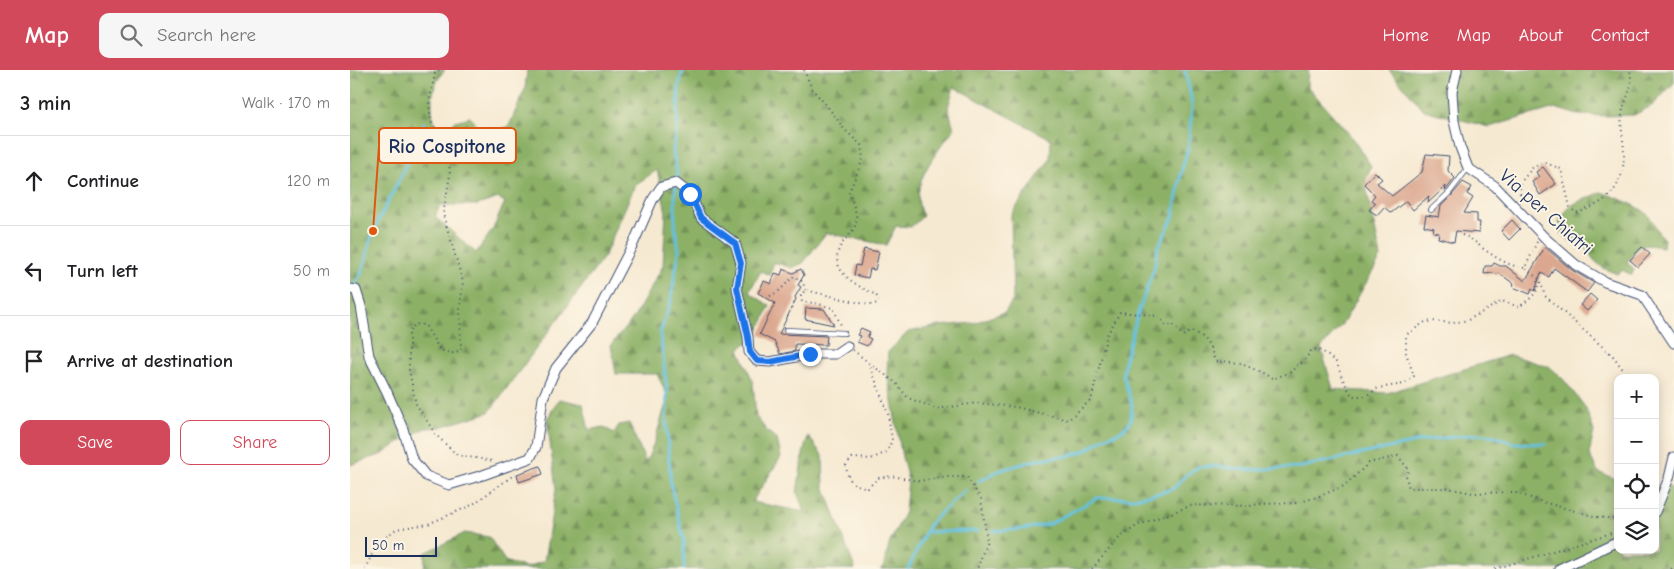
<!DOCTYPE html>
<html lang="en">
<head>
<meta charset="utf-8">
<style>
	:root { --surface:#fff; --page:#f6f6f6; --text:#202124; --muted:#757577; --line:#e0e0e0; --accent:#d1495b }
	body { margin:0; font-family:"Comic Neue",sans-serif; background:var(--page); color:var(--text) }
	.controls { position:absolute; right:15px; bottom:15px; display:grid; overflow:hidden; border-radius:10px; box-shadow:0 2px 12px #0003 }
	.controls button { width:45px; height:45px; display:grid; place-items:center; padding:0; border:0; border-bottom:1px solid var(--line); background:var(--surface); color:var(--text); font:25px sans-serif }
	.scale { position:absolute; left:15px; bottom:12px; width:72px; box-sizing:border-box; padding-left:5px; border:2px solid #1b2f5e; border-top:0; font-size:14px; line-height:18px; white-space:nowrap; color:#1b2f5e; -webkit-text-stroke:4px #fcf5e5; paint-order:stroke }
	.stop { position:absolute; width:15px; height:15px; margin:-11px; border:4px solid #1a73e8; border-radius:50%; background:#fff }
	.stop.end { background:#1a73e8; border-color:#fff; box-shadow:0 1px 5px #0008 }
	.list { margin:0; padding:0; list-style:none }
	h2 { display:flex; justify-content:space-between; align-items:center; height:65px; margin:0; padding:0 20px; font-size:21px }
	h2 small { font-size:16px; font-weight:400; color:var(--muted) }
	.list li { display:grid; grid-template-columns:32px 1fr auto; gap:15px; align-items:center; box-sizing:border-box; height:90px; padding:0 20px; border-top:1px solid var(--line) }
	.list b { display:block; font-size:19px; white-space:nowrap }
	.list em { font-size:16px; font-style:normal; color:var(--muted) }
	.actions { display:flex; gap:10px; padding:15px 20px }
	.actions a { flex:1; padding:11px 0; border:1px solid var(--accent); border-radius:10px; text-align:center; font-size:18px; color:var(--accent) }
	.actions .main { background:var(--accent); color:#fff }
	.icon { flex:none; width:28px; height:28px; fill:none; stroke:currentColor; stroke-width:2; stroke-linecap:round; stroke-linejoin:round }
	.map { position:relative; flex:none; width:1324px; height:499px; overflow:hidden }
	header { display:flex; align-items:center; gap:30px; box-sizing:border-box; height:70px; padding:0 25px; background:var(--accent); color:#fff }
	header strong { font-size:24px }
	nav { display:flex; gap:28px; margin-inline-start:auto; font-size:18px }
	.search { width:350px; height:45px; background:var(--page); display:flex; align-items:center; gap:12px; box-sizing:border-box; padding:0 18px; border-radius:10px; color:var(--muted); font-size:19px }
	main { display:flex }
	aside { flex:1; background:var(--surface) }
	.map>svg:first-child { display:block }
	.forest { fill:url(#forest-firs); stroke:#547062; fill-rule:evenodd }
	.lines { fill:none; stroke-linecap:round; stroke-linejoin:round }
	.stream { stroke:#62c1e0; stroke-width:3 }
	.building { fill:#dca78f }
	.lane-casing { stroke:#3c4b6f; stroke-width:6 }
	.street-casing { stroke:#3c4b6f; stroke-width:11 }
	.path { stroke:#3c4b6f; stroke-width:2; stroke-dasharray:1 4; stroke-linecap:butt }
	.lane { stroke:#fff; stroke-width:4.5 }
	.street { stroke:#fff; stroke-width:9 }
	.route { stroke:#1a73e8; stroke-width:6 }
	.labels { text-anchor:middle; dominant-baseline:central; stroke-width:4; stroke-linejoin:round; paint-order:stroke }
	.street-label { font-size:19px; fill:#1b2f5e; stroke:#fcf5e5 }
	.leader { fill:none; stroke:#de5710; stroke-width:2 }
	.callout-dot { fill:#de5710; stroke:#fcf5e5; stroke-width:2 }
	.callout { fill:#fcf5e5; stroke:#de5710; stroke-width:2 }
	.callout-label { font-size:20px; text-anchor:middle; font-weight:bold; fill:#1b2f5e }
</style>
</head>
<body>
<header>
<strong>Map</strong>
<div class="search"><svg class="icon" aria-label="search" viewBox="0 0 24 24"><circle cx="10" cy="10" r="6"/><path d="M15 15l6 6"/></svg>Search here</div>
<nav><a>Home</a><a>Map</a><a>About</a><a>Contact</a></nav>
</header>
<main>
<aside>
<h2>3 min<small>Walk · 170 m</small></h2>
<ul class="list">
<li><svg class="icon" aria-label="ahead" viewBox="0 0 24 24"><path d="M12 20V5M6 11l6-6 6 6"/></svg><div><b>Continue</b></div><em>120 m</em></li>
<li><svg class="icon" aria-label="left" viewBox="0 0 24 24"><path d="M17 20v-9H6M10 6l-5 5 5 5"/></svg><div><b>Turn left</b></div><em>50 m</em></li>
<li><svg class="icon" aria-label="arrive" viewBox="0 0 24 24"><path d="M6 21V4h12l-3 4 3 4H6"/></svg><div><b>Arrive at destination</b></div></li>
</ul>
<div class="actions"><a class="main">Save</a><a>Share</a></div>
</aside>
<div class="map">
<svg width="1324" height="499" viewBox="0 0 1324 499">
	<defs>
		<pattern id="forest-firs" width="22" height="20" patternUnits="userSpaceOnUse" patternTransform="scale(1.25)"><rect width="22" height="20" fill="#8cb166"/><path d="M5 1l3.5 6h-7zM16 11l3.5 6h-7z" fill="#729057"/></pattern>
	</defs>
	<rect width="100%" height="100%" fill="#fcf5e5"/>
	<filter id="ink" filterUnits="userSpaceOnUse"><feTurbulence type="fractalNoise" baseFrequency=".02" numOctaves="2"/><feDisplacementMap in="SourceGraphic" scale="10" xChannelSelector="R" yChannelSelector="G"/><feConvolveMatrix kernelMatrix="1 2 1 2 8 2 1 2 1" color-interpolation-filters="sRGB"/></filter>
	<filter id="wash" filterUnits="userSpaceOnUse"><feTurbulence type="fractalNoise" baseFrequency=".0096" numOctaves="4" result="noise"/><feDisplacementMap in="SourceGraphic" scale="20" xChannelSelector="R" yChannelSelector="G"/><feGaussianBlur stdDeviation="1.12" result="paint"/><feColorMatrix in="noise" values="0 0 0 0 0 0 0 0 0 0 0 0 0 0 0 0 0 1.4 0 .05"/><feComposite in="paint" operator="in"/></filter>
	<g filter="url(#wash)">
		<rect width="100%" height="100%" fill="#f6e9d1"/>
		<!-- forest -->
		<g class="forest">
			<path d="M0 0H95C83 12 79 34 84 50 86 56 92 62 95 67L105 51 120 47 136 66 159 56 175 19 177 0H958L957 16 1000 65 1021 96 1015 112 1031 187 993 253 971 278 983 319 1037 323 1160 285 1200 297 1213 309 1235 337 1244 361 1239 384 1248 402 1268 410V480H1305V416L1324 418V499H530L533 498 540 472 555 442 558 410 552 387 537 303 538 282 558 262 589 256 624 253 655 242 663 230 661 145 700 89 701 69 604 17 598 37 604 59C590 78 563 109 569 135 569 139 572 143 573 146L561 157 546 156 536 175 476 163 453 193 442 198 424 192 419 205 411 201 399 222 420 236 406 266 389 279 403 312 406 347 418 362 427 369 431 387 402 432 455 442 447 423 453 384 458 366 473 386 474 416 505 499H74L75 483 115 463 139 467 155 491 176 498 194 491 206 419 197 349 209 329 233 334 239 360 253 357 264 363 269 355 279 353 296 393 305 370 318 327 307 304H266L261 275 285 246 313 196 316 142 307 100 285 115 254 187 139 342 91 357 75 358 48 373 33 384 0 395ZM148 128 155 132 143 159 126 183 85 147 90 135H128Z"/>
			<path d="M1039 0H1324V13L1303 35 1284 45 1256 46 1228 45 1205 38 1139 57 1074 40Z"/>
			<path d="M1251 122C1263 126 1287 135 1296 143 1304 150 1306 162 1314 169L1313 177 1299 175 1287 177 1277 193 1284 199 1282 205 1272 200 1267 204 1253 198 1244 190 1235 177 1222 172 1212 164 1209 151C1223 128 1231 133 1251 122Z"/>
		</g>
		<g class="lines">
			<!-- stream -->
			<g class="stream">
				<path d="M333 0 329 15 327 61 323 80 327 104 325 122V156L329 181 328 188 320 234 310 263 317 320 316 348 321 416 334 471V499"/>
				<path d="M3 217 12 202 23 161 52 104 74 53"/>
				<path d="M629 411 648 401 689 389 718 386 735 381 754 368 769 362 777 356 781 349 782 335 773 305 775 289 789 240 804 199 808 177 823 148 831 103 838 78 842 38 841 28 835 0"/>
				<path d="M643 461 673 459 699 454 747 428H784L813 422 824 418 835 406 848 397 863 396 899 400 951 397 1071 371 1127 364 1144 366 1164 373 1196 374"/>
				<path d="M576 462 628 461"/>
				<path d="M558 499 578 457 584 449 616 420"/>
			</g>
		</g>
		<g id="blocks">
			<!-- building -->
			<g class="building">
				<path d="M1076 84 1099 86 1098 101 1105 108 1096 120 1095 121 1096 116 1078 133 1079 126 1063 140 1056 131 1041 143 1034 137 1027 145 1019 140 1025 133 1021 130 1025 125 1014 114 1025 102 1032 109 1027 113 1042 126 1072 102Z"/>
				<path d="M1193 97 1206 114 1190 125 1182 112 1189 107 1186 102Z"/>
				<path d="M1113 112 1122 117 1117 124 1123 128 1114 143 1127 144V152H1130L1129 163 1106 161 1104 172 1088 168 1089 163 1083 162 1084 158 1074 156 1076 145 1089 147 1091 136 1102 125Z"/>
				<path d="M1162 150 1170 159 1159 170 1151 161Z"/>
				<path d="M1195 177 1222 200 1244 213 1237 222 1204 198 1199 207 1191 203 1185 221 1182 219 1180 224 1163 217 1164 214 1149 203 1147 204 1143 203 1134 204 1135 196H1142L1144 193 1150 196H1156L1175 211Z"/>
				<path d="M1292 177 1300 184 1288 197 1280 190Z"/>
				<path d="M514 179 529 182 525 200 520 199 518 208 504 205 506 195 510 196Z"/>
				<path d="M433 199 443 203 451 199 454 205 448 215 451 217 445 227 446 229 429 264 477 266 476 275 445 274V281L430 284 425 272 409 264H410L425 233 408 223 414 211 421 214 425 203 431 205Z"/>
				<path d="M1240 224 1247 230 1237 241 1230 235Z"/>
				<path d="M456 238 474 239 484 255 455 249Z"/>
				<path d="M511 258 520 262 517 267 521 269 517 276 507 272 510 266 507 265Z"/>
				<path d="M190 396 193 404 169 412 167 404Z"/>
			</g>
		</g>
	</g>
	<g filter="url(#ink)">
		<use href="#blocks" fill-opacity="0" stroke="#3c4b6f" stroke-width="1"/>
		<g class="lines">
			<defs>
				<g id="lane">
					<path d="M1081 140 1099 123 1118 98"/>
					<path d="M436 260 494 263"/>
				</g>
				<g id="street">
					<path d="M1107 0 1102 22 1104 51 1110 77 1118 98 1145 116 1196 169 1226 195 1255 212 1292 225 1324 273"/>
					<path d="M0 219 6 220 11 236 19 286 37 322 53 359 62 389 76 406 99 415 133 405 180 388 186 377 193 328 206 298 242 253 284 172 303 129 311 117 326 113 340 124 351 148 385 173 391 193 387 218 398 267 399 282 407 291 420 292 461 284H485L497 276"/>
					<path d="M1305 442 1319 408 1324 387"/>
					<path d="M1209 499 1268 471"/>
				</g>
			</defs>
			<!-- lane casing -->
			<use href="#lane" class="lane-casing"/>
			<!-- street casing -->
			<use href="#street" class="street-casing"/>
			<!-- path -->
			<g class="path">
				<path d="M89 0 85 4 79 32 81 52 98 76 100 106 93 144 113 212 110 238 111 280 103 283 90 280 75 255 65 254 59 262V300L66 334 86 365 107 385 143 391"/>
				<path d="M454 0 462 19 478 37 494 59 511 75 513 89 499 122C501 131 508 143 506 152 505 161 495 168 491 175 476 201 508 216 526 225L529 230 528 233 519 235 455 220 451 226 452 232 465 233 483 238 492 257"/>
				<path d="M1170 129V113L1184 96 1196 93 1211 99 1220 137 1226 143C1258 133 1274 118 1274 83 1274 71 1270 57 1272 45 1274 28 1284 21 1280 0"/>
				<path d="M1112 165C1122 168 1127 174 1135 180 1148 189 1159 196 1175 198"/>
				<path d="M1187 172 1175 198 1190 210 1195 226 1264 287 1279 308"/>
				<path d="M420 226 428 222 444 206 453 212 455 220"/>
				<path d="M503 280 519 293 538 344 542 370 537 382 521 389 502 388 496 395C498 412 502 414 518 418L528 408 542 406 568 411 596 407H617L631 429 637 471 627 499"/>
				<path d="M519 293 545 312 558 328 587 339 627 333 666 337 718 350 741 330 757 265 770 242 808 246 817 256 823 254 833 266 841 261C856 267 860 276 865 291L870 293 872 291 890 293 915 304 922 309 941 302 946 296 953 292 961 281 966 279 972 281 987 293 992 308 1002 326H1016L1028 318 1054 314 1064 306 1056 283V265L1075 252 1082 251 1103 253 1118 250 1152 231 1169 237 1182 227 1188 219 1187 209"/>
				<path d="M15 499 27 474 46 459 78 454 122 435 165 404"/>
				<path d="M742 499 768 469 788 455 843 435 900 436 908 434 947 433 970 426 994 416 1019 393 1048 386 1059 400 1056 407 1059 418H1097L1123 423 1163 422 1196 433 1247 447 1268 449"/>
				<path d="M1145 499 1268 461"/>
				<path d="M1321 499 1324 497"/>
			</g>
			<!-- lane -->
			<use href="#lane" class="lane"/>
			<!-- street -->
			<use href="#street" class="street"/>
		</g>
	</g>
	<g class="lines" filter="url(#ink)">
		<!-- route -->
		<path class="route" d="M340 124 351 148 385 173 391 193 387 218 398 267 400 282 407 291 420 292 460 284"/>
	</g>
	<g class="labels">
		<!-- street labels -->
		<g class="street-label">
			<text transform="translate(1196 142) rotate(42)">Via per Chiatri</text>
		</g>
	</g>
	<!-- callouts -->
	<path class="leader" d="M23 161L29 76"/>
	<circle class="callout-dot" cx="23" cy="161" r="5"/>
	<rect class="callout" x="29" y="58" width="137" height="35" rx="5"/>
	<g class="callout-label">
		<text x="97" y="83">Rio Cospitone</text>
	</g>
</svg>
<div class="controls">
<button>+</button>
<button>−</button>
<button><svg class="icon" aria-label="locate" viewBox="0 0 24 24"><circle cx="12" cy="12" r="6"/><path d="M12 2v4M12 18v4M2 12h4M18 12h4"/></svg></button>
<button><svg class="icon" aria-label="layers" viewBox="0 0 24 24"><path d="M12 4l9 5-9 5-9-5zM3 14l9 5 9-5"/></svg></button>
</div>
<div class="scale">50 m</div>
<div class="stop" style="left:340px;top:124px"></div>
<div class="stop end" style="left:460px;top:284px"></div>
</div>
</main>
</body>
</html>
